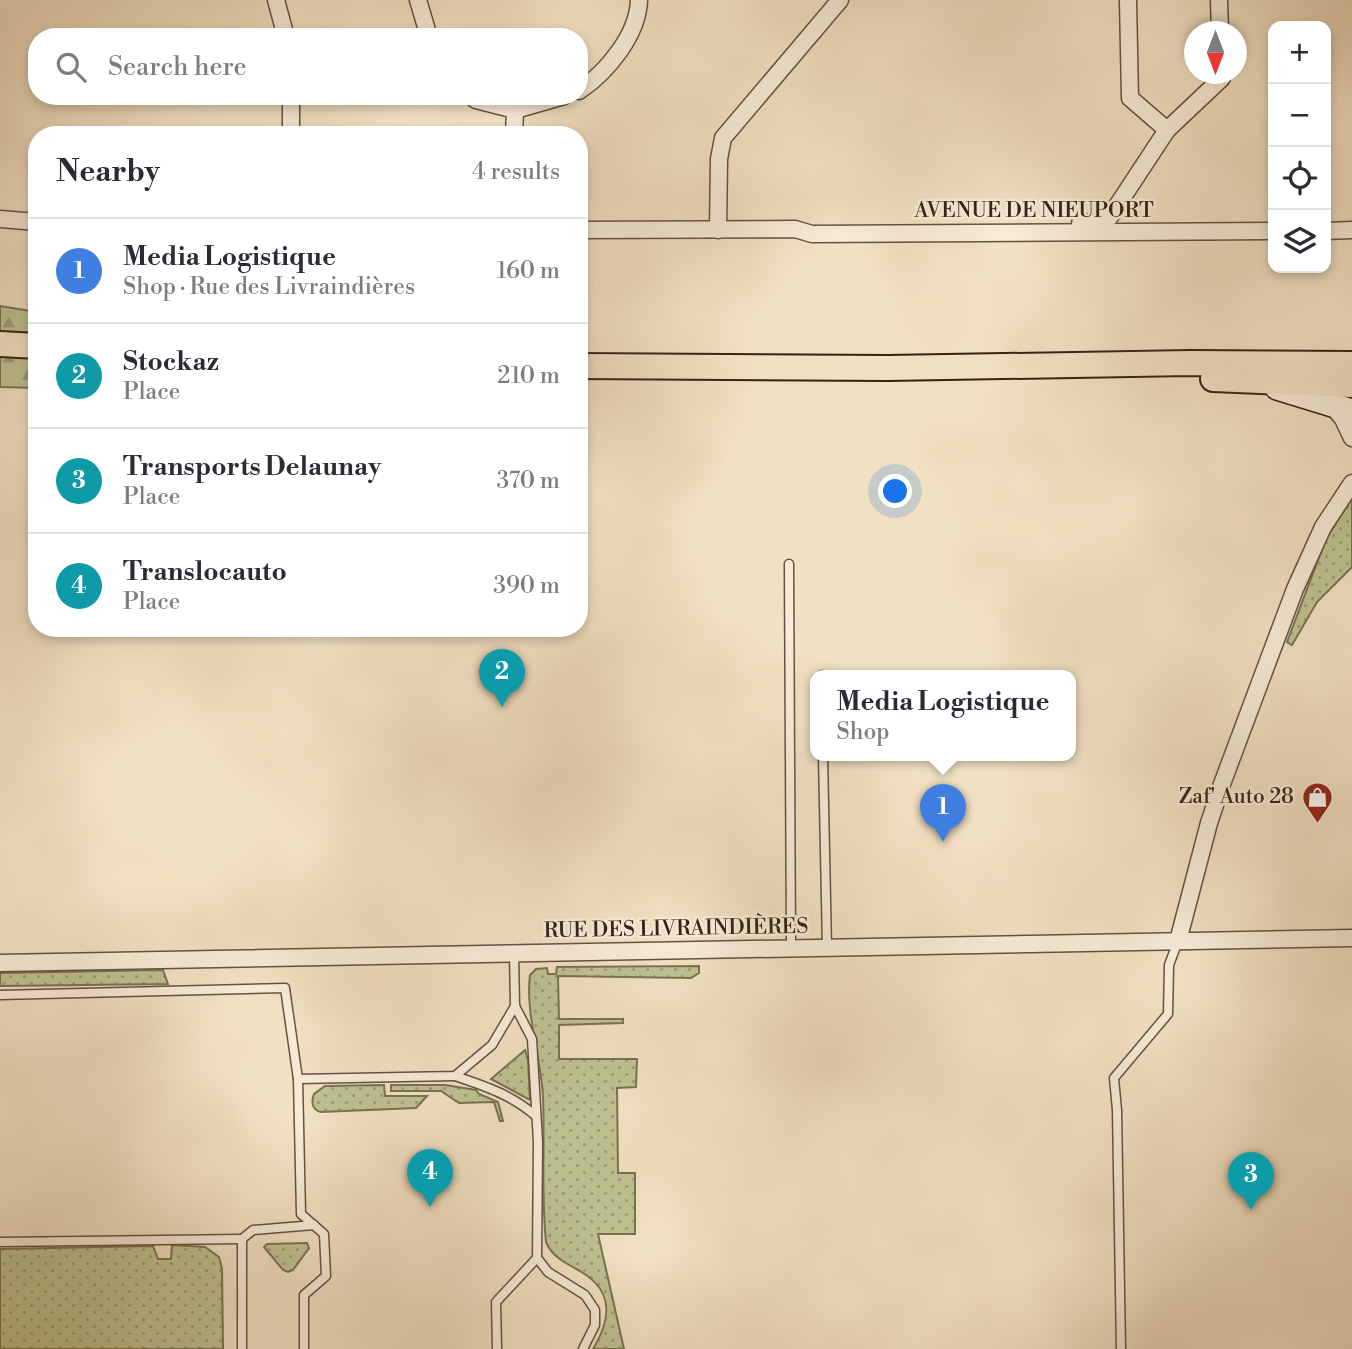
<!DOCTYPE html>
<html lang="en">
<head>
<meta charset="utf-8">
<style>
	:root { --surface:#fff; --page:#f7f7f7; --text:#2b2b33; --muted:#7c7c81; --line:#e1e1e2; --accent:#d93025 }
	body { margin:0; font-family:"Libre Bodoni",serif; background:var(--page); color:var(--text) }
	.controls { position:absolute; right:21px; top:21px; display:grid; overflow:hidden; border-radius:14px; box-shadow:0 4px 10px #0003 }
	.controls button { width:63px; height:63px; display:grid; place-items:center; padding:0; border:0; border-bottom:2px solid var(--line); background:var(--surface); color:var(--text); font:35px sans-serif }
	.compass { position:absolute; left:1184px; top:21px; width:63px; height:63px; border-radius:50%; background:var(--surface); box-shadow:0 4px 10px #0003; rotate:180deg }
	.you { position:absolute; left:896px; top:492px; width:24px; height:24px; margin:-18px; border:5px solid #fff; border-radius:50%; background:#1a73e8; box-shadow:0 0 0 10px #1a73e833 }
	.badge { display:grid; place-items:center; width:46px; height:46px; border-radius:50%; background:var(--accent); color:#fff; font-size:23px; font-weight:700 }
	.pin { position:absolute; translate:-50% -58px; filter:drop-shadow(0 2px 4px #0008) }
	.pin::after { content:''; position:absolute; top:37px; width:24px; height:21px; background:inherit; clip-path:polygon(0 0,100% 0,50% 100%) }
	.popup { position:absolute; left:810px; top:670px; width:266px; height:91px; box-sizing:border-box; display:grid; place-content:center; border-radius:14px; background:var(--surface); filter:drop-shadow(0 2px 5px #0005); font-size:23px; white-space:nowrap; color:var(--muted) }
	.popup b { font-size:26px; color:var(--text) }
	.popup::after { content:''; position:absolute; left:50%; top:100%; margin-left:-14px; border:14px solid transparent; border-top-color:var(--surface) }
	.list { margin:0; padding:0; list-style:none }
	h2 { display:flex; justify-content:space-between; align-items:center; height:91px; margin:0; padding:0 28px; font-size:30px }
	h2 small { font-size:23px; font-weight:400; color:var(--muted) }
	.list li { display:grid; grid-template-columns:46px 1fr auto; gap:21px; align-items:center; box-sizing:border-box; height:105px; padding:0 28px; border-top:2px solid var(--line) }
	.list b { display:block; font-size:26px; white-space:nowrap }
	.list p { margin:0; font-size:23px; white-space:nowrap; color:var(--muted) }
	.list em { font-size:23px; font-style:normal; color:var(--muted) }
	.icon { flex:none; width:38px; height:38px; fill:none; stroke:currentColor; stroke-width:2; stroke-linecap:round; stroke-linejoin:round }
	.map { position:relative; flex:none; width:1352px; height:1349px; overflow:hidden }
	.search { position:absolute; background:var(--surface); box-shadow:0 4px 10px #0003; left:28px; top:28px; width:560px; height:77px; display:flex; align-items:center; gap:18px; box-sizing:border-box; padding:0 24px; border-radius:28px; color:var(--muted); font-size:26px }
	.panel { position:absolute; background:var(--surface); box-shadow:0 4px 10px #0003; left:28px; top:126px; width:560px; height:511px; border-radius:28px }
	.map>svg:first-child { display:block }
	.grass { fill:url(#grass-dots); stroke:#7a7252; stroke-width:2 }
	.forest { fill:url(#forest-firs); stroke:#7a7252; stroke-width:2 }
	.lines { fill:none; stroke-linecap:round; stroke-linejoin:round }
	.service-casing { stroke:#655240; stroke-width:11 }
	.minor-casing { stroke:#655240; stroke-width:19 }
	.secondary-casing { stroke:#362214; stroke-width:26 }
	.primary-casing { stroke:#362214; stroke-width:28 }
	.service { stroke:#f7ebd7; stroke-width:8 }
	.minor { stroke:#f7ebd7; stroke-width:16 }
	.secondary { stroke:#f7ebd7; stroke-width:23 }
	.primary { stroke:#f2e0c2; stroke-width:24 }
	.labels { text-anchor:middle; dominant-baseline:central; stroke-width:5; stroke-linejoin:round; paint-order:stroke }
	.street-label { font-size:21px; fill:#362214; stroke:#f7ebd7 }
	.poi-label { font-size:21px; fill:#362214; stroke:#f7ebd7; text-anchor:end }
</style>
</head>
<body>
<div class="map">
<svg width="1352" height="1349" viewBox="0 0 1352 1349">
	<defs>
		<pattern id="grass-dots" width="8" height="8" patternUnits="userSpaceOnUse" patternTransform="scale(1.75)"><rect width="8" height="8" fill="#bec191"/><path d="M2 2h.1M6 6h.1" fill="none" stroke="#9b9c75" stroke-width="1.8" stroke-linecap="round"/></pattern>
		<pattern id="forest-firs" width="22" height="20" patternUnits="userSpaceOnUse" patternTransform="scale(1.75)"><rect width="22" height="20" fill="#bec191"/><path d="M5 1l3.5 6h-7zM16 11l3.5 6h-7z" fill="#9b9c75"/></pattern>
	</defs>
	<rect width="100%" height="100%" fill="#f2e0c2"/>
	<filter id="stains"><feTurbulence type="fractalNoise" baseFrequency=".00286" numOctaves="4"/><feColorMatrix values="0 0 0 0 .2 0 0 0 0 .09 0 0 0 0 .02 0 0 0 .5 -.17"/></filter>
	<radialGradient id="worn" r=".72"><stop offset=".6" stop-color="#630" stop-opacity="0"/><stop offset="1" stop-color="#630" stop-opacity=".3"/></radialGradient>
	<!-- grass -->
	<g class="grass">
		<path d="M1352 498V567L1317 602 1292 645 1287 642 1326 539Z"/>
		<path d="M699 966V973L691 978 558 976 559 1019H623V1023L559 1025V1059H637L636 1087 617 1088 618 1173H635V1234H598L624 1349H593C610 1321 615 1293 583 1273 569 1264 553 1259 546 1242 541 1194 545 1145 543 1097 541 1058 525 1013 530 975L536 969 547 968 548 974H556L557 967Z"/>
		<path d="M163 970 168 984 0 986V973Z"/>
		<path d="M525 1050 528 1060 530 1100 491 1079Z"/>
		<path d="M384 1085 385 1096H427L416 1108 321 1112C312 1110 311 1102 314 1094L325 1086Z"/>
		<path d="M391 1085H445L476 1090 479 1094 498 1102 503 1121H500L494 1102 459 1103 441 1091H391Z"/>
		<path d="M307 1243 309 1248 293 1270 288 1272 283 1270 264 1247 267 1244Z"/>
		<path d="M172 1245 205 1247 219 1257 222 1269 223 1349H0V1249L153 1246 158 1259H171Z"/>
	</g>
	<!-- forest -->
	<path class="forest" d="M0 306 37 312V388L0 387Z"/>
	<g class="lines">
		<defs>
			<g id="service">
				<path d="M789 564 791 948"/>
				<path d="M822 675V676"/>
				<path d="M823 756 827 947"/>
				<path d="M0 995 285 988 298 1079 455 1076 492 1045 515 1006"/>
				<path d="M455 1076C485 1086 512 1095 536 1116"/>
				<path d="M298 1079 301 1214 324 1234 326 1276 304 1295V1349"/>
				<path d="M0 1242 242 1239"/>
				<path d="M537 1258 548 1272 585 1295 595 1310V1325L583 1349"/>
				<path d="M242 1349V1239L253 1230 314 1225"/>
				<path d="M497 1349 496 1302 537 1258 538 1142 532 1039 515 1006 514 953"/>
				<path d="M1121 1349 1117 1110 1114 1078 1168 1014 1169 965 1178 941"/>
			</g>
			<g id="minor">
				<path d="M276 0 286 37"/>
				<path d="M418 0 429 37"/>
				<path d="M1128 0 1130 98 1167 130 1222 78V74"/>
				<path d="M1219 0 1220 32"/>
				<path d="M579 91C607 72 638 35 639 0"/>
				<path d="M291 96V135"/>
				<path d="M471 96 476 100 515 110 514 135"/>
				<path d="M515 110 564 96"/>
				<path d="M1109 218 1167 130"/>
				<path d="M0 219 37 222"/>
				<path d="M1080 223 1096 222 1113 211"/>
				<path d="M579 230 795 229 812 234 1273 231"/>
				<path d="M718 230 719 159 723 138 840 0"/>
				<path d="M1326 231 1352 230"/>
				<path d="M1331 404 1343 419 1352 438"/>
				<path d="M1178 941 1209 823 1222 784 1295 589 1323 527 1352 483"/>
				<path d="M0 963 1352 938"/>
			</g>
			<path id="secondary" d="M1277 388 1352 411"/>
			<g id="primary">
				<path d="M0 344 37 346"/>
				<path d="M579 366 888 368 1190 363 1352 364"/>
				<path d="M1213 379 1352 385"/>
			</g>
		</defs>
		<!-- service casing -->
		<use href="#service" class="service-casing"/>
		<!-- minor casing -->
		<use href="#minor" class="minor-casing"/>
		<!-- secondary casing -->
		<use href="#secondary" class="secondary-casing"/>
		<!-- primary casing -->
		<use href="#primary" class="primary-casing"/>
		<!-- service -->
		<use href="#service" class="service"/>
		<!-- minor -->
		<use href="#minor" class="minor"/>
		<!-- secondary -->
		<use href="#secondary" class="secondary"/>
		<!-- primary -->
		<use href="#primary" class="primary"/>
	</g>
	<!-- icons -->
	<defs>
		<symbol id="shop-pin" viewBox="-11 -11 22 30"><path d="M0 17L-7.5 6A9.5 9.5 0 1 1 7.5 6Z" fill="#8f2418" stroke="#f7ebd7"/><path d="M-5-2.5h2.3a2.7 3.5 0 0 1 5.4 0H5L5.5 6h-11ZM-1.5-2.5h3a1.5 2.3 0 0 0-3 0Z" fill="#fff"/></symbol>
	</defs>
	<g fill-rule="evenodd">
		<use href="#shop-pin" x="1300" y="780" width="35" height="47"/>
	</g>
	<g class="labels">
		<!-- street labels -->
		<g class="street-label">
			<text x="1034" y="211">AVENUE DE NIEUPORT</text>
			<text transform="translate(676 929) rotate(-1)">RUE DES LIVRAINDIÈRES</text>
		</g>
		<!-- poi labels -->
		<g class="poi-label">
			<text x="1294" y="797">Zaf' Auto 28</text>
		</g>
	</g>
	<rect width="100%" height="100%" filter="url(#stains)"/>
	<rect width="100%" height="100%" fill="url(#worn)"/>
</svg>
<div class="controls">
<button>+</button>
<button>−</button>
<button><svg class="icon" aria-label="locate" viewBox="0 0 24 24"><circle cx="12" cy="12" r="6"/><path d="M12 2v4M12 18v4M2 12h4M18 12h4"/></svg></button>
<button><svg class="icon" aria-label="layers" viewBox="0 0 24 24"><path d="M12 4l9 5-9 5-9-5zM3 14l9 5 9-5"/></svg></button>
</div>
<svg class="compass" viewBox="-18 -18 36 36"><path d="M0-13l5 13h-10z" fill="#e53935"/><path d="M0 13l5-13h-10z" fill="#7c7c81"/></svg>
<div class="you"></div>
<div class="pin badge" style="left:943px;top:842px;background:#3f7fe0">1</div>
<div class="popup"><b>Media Logistique</b>Shop</div>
<div class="pin badge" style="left:502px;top:707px;background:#0f9aa8">2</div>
<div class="pin badge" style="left:1251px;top:1210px;background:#0f9aa8">3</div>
<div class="pin badge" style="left:430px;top:1207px;background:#0f9aa8">4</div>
<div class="search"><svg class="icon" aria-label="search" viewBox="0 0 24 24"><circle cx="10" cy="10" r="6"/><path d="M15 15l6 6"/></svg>Search here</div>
<section class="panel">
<h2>Nearby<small>4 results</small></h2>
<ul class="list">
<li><span class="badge" style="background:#3f7fe0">1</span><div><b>Media Logistique</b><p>Shop · Rue des Livraindières</p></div><em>160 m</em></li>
<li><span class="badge" style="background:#0f9aa8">2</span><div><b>Stockaz</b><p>Place</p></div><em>210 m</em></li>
<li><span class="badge" style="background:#0f9aa8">3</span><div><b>Transports Delaunay</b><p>Place</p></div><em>370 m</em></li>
<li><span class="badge" style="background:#0f9aa8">4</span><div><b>Translocauto</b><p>Place</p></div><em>390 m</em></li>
</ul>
</section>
</div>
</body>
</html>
